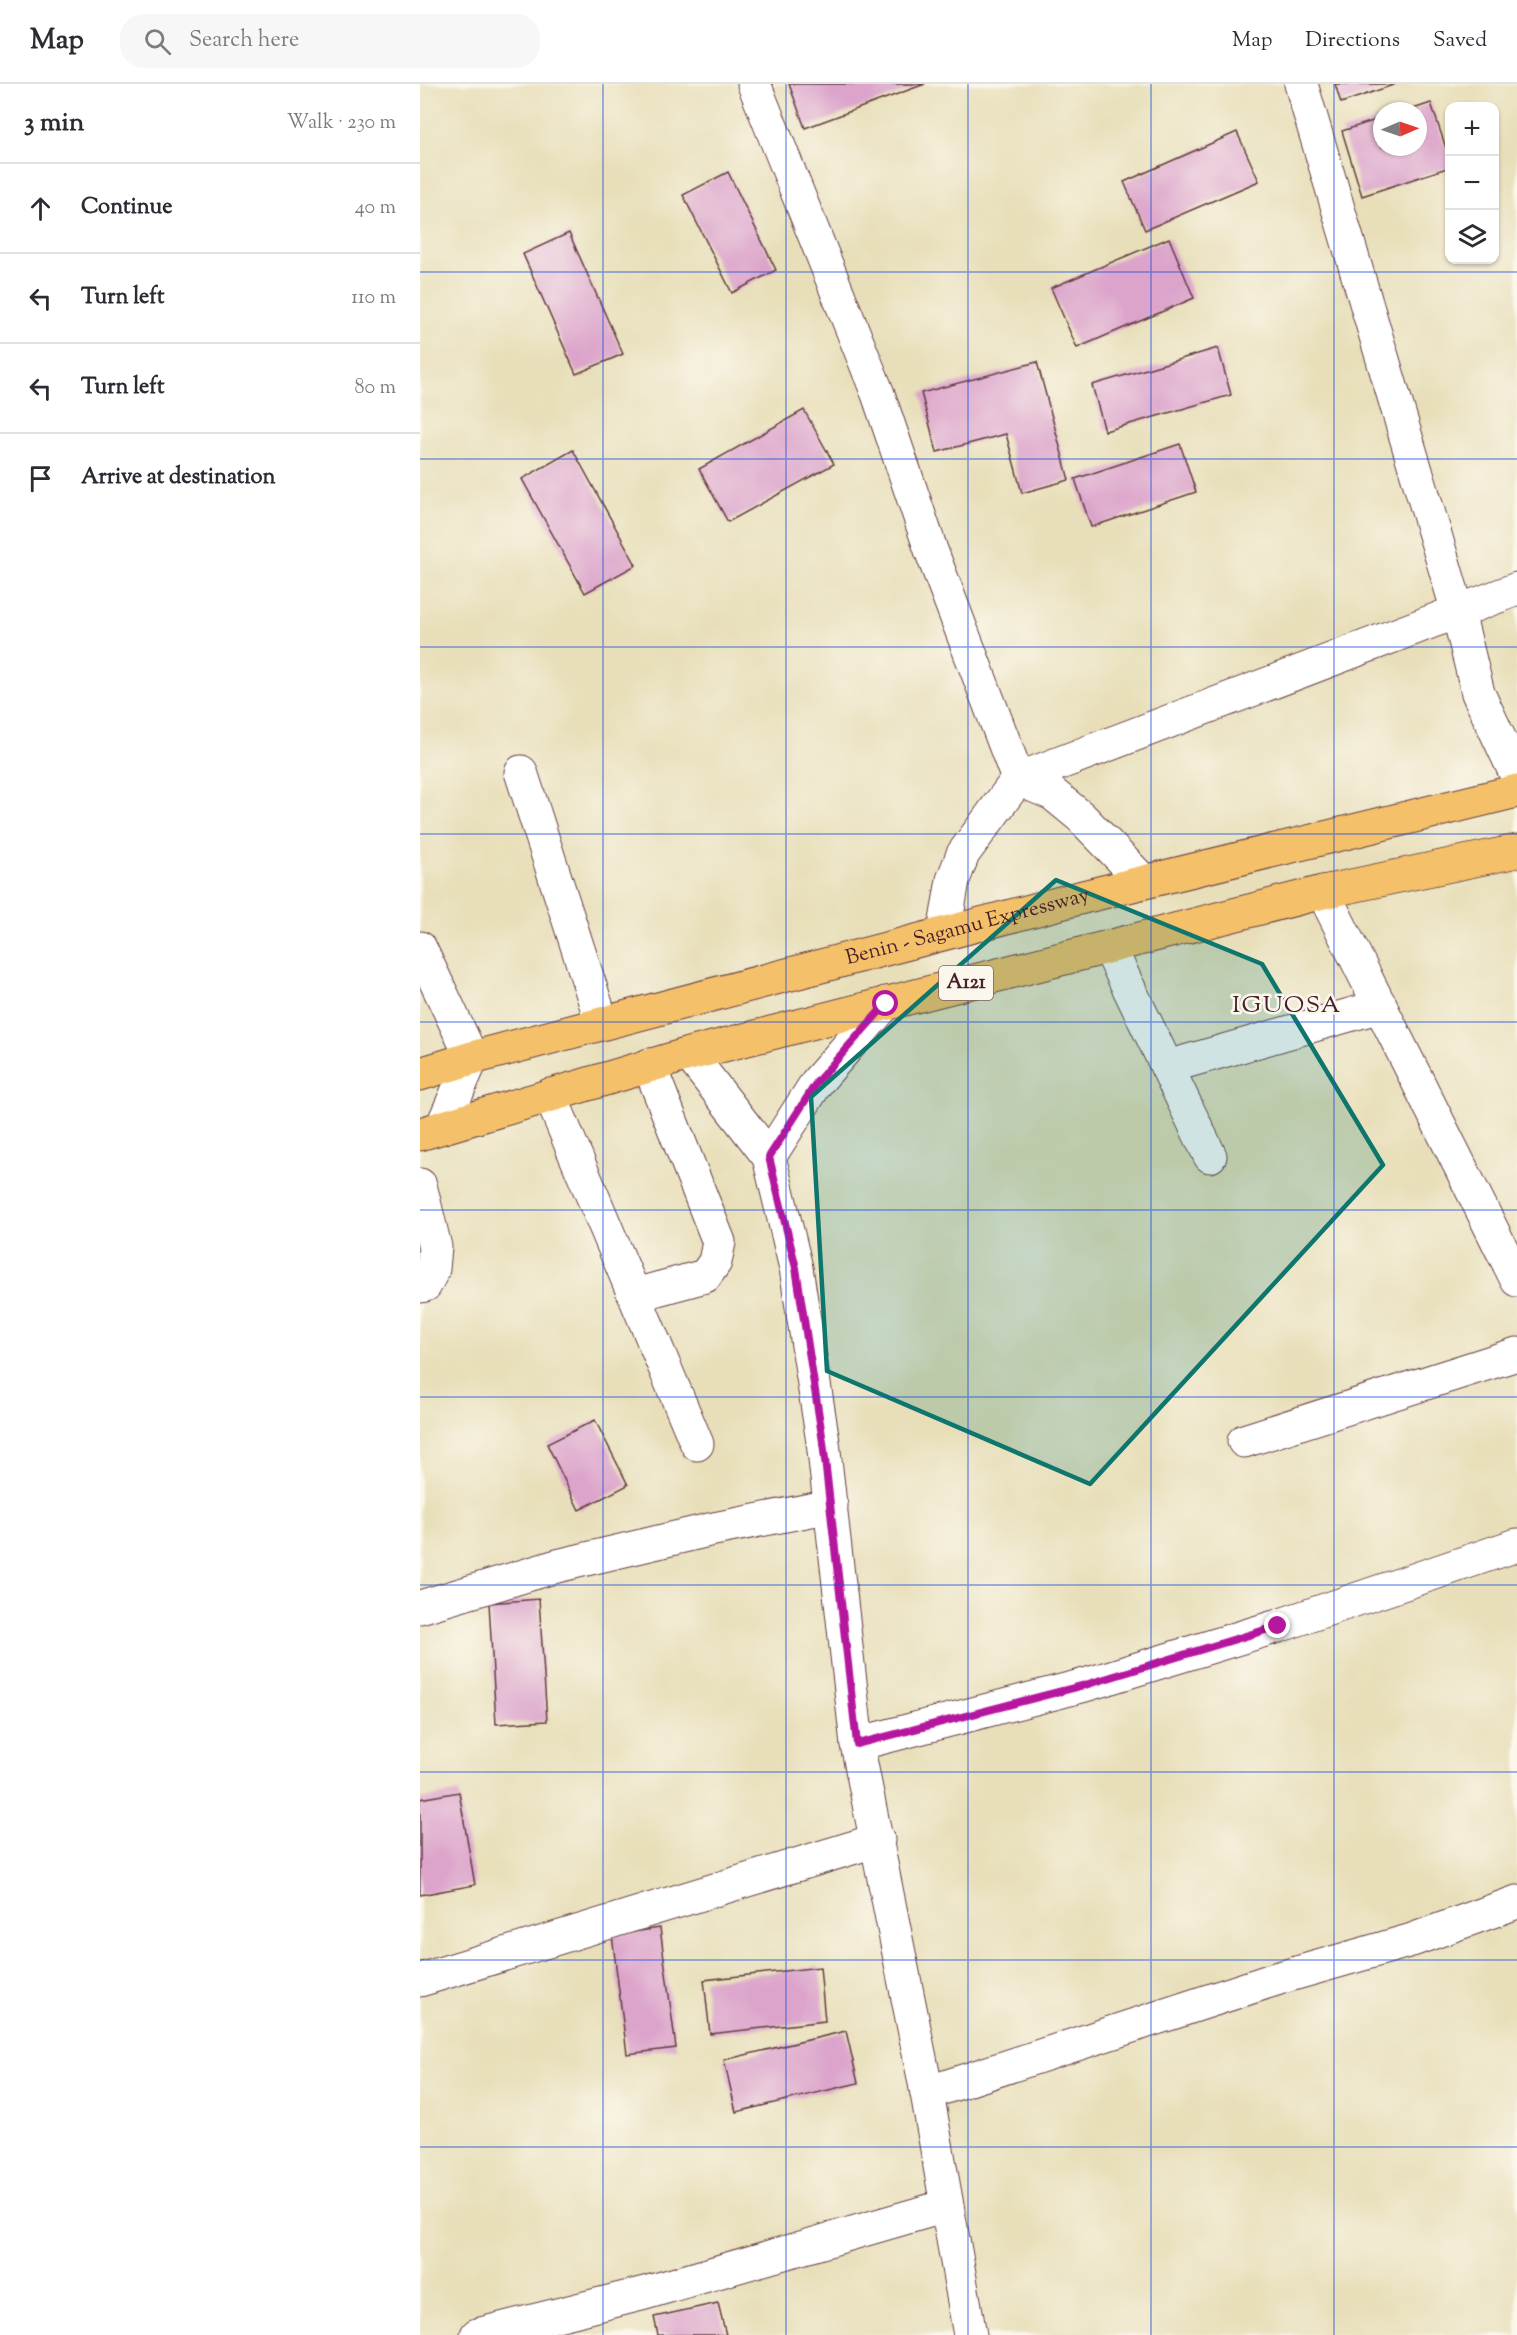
<!DOCTYPE html>
<html lang="en">
<head>
<meta charset="utf-8">
<style>
	:root { --surface:#fff; --page:#f7f7f7; --text:#2b2b33; --muted:#7c7c81; --line:#e1e1e2 }
	body { margin:0; font-family:"Sorts Mill Goudy",serif; background:var(--page); color:var(--text) }
	.controls { position:absolute; right:18px; top:18px; display:grid; overflow:hidden; border-radius:12px; box-shadow:0 2px 4px #0004 }
	.controls button { width:54px; height:54px; display:grid; place-items:center; padding:0; border:0; border-bottom:2px solid var(--line); background:var(--surface); color:var(--text); font:30px sans-serif }
	.compass { position:absolute; left:953px; top:18px; width:54px; height:54px; border-radius:50%; background:var(--surface); box-shadow:0 2px 4px #0004; rotate:88deg }
	.stop { position:absolute; width:18px; height:18px; margin:-14px; border:4px solid #b5179e; border-radius:50%; background:#fff }
	.stop.end { background:#b5179e; border-color:#fff; box-shadow:0 2px 6px #0008 }
	.list { margin:0; padding:0; list-style:none }
	h2 { display:flex; justify-content:space-between; align-items:center; height:78px; margin:0; padding:0 24px; font-size:26px }
	h2 small { font-size:20px; font-weight:400; color:var(--muted) }
	.list li { display:grid; grid-template-columns:39px 1fr auto; gap:18px; align-items:center; box-sizing:border-box; height:90px; padding:0 24px; border-top:2px solid var(--line) }
	.list b { display:block; font-size:22px; white-space:nowrap }
	.list em { font-size:20px; font-style:normal; color:var(--muted) }
	.icon { flex:none; width:33px; height:33px; fill:none; stroke:currentColor; stroke-width:2; stroke-linecap:round; stroke-linejoin:round }
	.map { position:relative; flex:none; width:1097px; height:2251px; overflow:hidden }
	header { display:flex; align-items:center; gap:36px; box-sizing:border-box; height:84px; padding:0 30px; background:var(--surface); border-bottom:2px solid var(--line) }
	header strong { font-size:28px }
	nav { display:flex; gap:33px; margin-inline-start:auto; font-size:21px }
	.search { width:420px; height:54px; background:var(--page); display:flex; align-items:center; gap:15px; box-sizing:border-box; padding:0 21px; border-radius:24px; color:var(--muted); font-size:22px }
	main { display:flex }
	aside { flex:1; background:var(--surface) }
	.map>svg:first-child { display:block }
	.building { fill:#dca4cb }
	.lines { fill:none; stroke-linecap:round; stroke-linejoin:round }
	.minor-casing { stroke:#623c40; stroke-width:35 }
	.highway-casing { stroke:#623c40; stroke-width:35 }
	.minor { stroke:#fff; stroke-width:33 }
	.highway { stroke:#f4c16b; stroke-width:33 }
	.route { stroke:#b5179e; stroke-width:8 }
	.marked { fill:#0f766e; fill-opacity:0.2; stroke:#0f766e; stroke-width:4.5; stroke-linejoin:round }
	.grid { fill:none; stroke:#1d4ed8; stroke-width:1.5; stroke-opacity:0.55 }
	.labels { text-anchor:middle; dominant-baseline:central; stroke-width:5; stroke-linejoin:round; paint-order:stroke }
	.shield { fill:#fbf7ec; stroke:#7f6065; stroke-width:1.5 }
	.shield-label { font-size:20px; font-weight:bold; fill:#4a1f2b }
	.street-label { font-size:21px; fill:#4a1f2b; stroke:#fbf7ec }
	.quarter-label { font-size:24px; letter-spacing:1.5px; fill:#4a1f2b; stroke:#fbf7ec }
</style>
</head>
<body>
<header>
<strong>Map</strong>
<div class="search"><svg class="icon" aria-label="search" viewBox="0 0 24 24"><circle cx="10" cy="10" r="6"/><path d="M15 15l6 6"/></svg>Search here</div>
<nav><a>Map</a><a>Directions</a><a>Saved</a></nav>
</header>
<main>
<aside>
<h2>3 min<small>Walk · 230 m</small></h2>
<ul class="list">
<li><svg class="icon" aria-label="ahead" viewBox="0 0 24 24"><path d="M12 20V5M6 11l6-6 6 6"/></svg><div><b>Continue</b></div><em>40 m</em></li>
<li><svg class="icon" aria-label="left" viewBox="0 0 24 24"><path d="M17 20v-9H6M10 6l-5 5 5 5"/></svg><div><b>Turn left</b></div><em>110 m</em></li>
<li><svg class="icon" aria-label="left" viewBox="0 0 24 24"><path d="M17 20v-9H6M10 6l-5 5 5 5"/></svg><div><b>Turn left</b></div><em>80 m</em></li>
<li><svg class="icon" aria-label="arrive" viewBox="0 0 24 24"><path d="M6 21V4h12l-3 4 3 4H6"/></svg><div><b>Arrive at destination</b></div></li>
</ul>
</aside>
<div class="map">
<svg width="1097" height="2251" viewBox="0 0 1097 2251">
	<rect width="100%" height="100%" fill="#fbf7ec"/>
	<filter id="ink" filterUnits="userSpaceOnUse"><feTurbulence type="fractalNoise" baseFrequency=".0167" numOctaves="2"/><feDisplacementMap in="SourceGraphic" scale="12" xChannelSelector="R" yChannelSelector="G"/><feConvolveMatrix kernelMatrix="1 2 1 2 8 2 1 2 1" color-interpolation-filters="sRGB"/></filter>
	<filter id="wash" filterUnits="userSpaceOnUse"><feTurbulence type="fractalNoise" baseFrequency=".008" numOctaves="4" result="noise"/><feDisplacementMap in="SourceGraphic" scale="24" xChannelSelector="R" yChannelSelector="G"/><feGaussianBlur stdDeviation="1.35" result="paint"/><feColorMatrix in="noise" values="0 0 0 0 0 0 0 0 0 0 0 0 0 0 0 0 0 1.4 0 .05"/><feComposite in="paint" operator="in"/></filter>
	<g filter="url(#wash)">
		<rect width="100%" height="100%" fill="#e8dfba"/>
		<g id="blocks">
			<!-- building -->
			<g class="building">
				<path d="M369 0H505L385 44Z"/>
				<path d="M915 0H976L921 19Z"/>
				<path d="M1011 19 1030 76V83L942 112 922 47 962 34V63H998V27H987Z"/>
				<path d="M817 48 839 97 725 146 704 98Z"/>
				<path d="M308 88 356 186 312 209 263 111Z"/>
				<path d="M149 149 203 270 156 290 103 170Z"/>
				<path d="M749 154 774 214 657 264 631 204Z"/>
				<path d="M798 264 811 311 685 347 672 301Z"/>
				<path d="M617 278 649 396 602 409 586 350 517 368 501 309Z"/>
				<path d="M384 326 414 380 308 438 279 385Z"/>
				<path d="M760 360 776 408 671 443 655 395Z"/>
				<path d="M153 366 216 481 165 509 102 395Z"/>
				<path d="M175 1336 208 1401 159 1426 127 1360Z"/>
				<path d="M119 1515 127 1637 76 1640 69 1519Z"/>
				<path d="M39 1708 55 1801 0 1811V1715Z"/>
				<path d="M240 1844 256 1964 207 1970 192 1851Z"/>
				<path d="M400 1883 405 1937 290 1950 284 1896Z"/>
				<path d="M426 1947 438 1999 316 2028 304 1976Z"/>
				<path d="M298 2219 306 2251H238L234 2233Z"/>
			</g>
		</g>
	</g>
	<g filter="url(#ink)">
		<use href="#blocks" fill-opacity="0" stroke="#623c40" stroke-width="1.5"/>
		<g class="lines">
			<defs>
				<g id="minor">
					<path d="M334 0 458 310 511 466 598 695 633 710 661 733 724 798"/>
					<path d="M881 0 1038 528 1058 609 1097 692"/>
					<path d="M101 688 182 939"/>
					<path d="M903 808 1097 1196"/>
					<path d="M524 849 533 796 543 770 598 695 1097 505"/>
					<path d="M689 863 790 1072"/>
					<path d="M0 864 52 974 22 1043"/>
					<path d="M269 970 349 1073 376 1184 403 1358 437 1660 507 2009 550 2251"/>
					<path d="M747 983 961 922"/>
					<path d="M130 1011 277 1360"/>
					<path d="M349 1073 397 998 466 919"/>
					<path d="M0 1101 15 1163 13 1185 5 1201 0 1202"/>
					<path d="M215 1211 285 1192 295 1178 299 1158 229 981"/>
					<path d="M824 1357 1097 1270"/>
					<path d="M0 1523 137 1482 289 1446 411 1422"/>
					<path d="M437 1660 665 1601 858 1542 1097 1461"/>
					<path d="M0 1896 458 1756"/>
					<path d="M507 2009 859 1894 992 1856 1097 1818"/>
					<path d="M57 2251 225 2209 526 2122"/>
				</g>
				<g id="highway">
					<path id="s1" d="M0 990 52 974 663 813 1097 707"/>
					<path d="M0 1050 269 970 903 808 1097 767"/>
				</g>
			</defs>
			<!-- minor casing -->
			<use href="#minor" class="minor-casing"/>
			<!-- highway casing -->
			<use href="#highway" class="highway-casing"/>
			<!-- minor -->
			<use href="#minor" class="minor"/>
			<!-- highway -->
			<use href="#highway" class="highway"/>
		</g>
	</g>
	<g class="lines" filter="url(#ink)">
		<!-- route -->
		<path class="route" d="M466 920 397 998 349 1073 376 1184 403 1358 437 1660 665 1601 858 1542"/>
	</g>
	<!-- marked area -->
	<path class="marked" d="M636 796 842 880 963 1081 670 1400 407 1287 391 1013Z"/>
	<!-- grid -->
	<path class="grid" d="M183 0V2251M366 0V2251M548 0V2251M731 0V2251M914 0V2251M0 188H1097M0 375H1097M0 563H1097M0 750H1097M0 938H1097M0 1126H1097M0 1313H1097M0 1501H1097M0 1688H1097M0 1876H1097M0 2063H1097"/>
	<g class="labels">
		<!-- shield labels -->
		<rect class="shield" x="519" y="882" width="54" height="34" rx="4.5"/>
		<g class="shield-label">
			<text x="546" y="899">A121</text>
		</g>
		<!-- street labels -->
		<g class="street-label">
			<text stroke="none"><textPath href="#s1" startOffset="567">Benin - Sagamu Expressway</textPath></text>
		</g>
		<!-- quarter labels -->
		<g class="quarter-label">
			<text x="867" y="922">IGUOSA</text>
		</g>
	</g>
</svg>
<div class="controls">
<button>+</button>
<button>−</button>
<button><svg class="icon" aria-label="layers" viewBox="0 0 24 24"><path d="M12 4l9 5-9 5-9-5zM3 14l9 5 9-5"/></svg></button>
</div>
<svg class="compass" viewBox="-18 -18 36 36"><path d="M0-13l5 13h-10z" fill="#e53935"/><path d="M0 13l5-13h-10z" fill="#7c7c81"/></svg>
<div class="stop" style="left:466px;top:920px"></div>
<div class="stop end" style="left:858px;top:1542px"></div>
</div>
</main>
</body>
</html>
